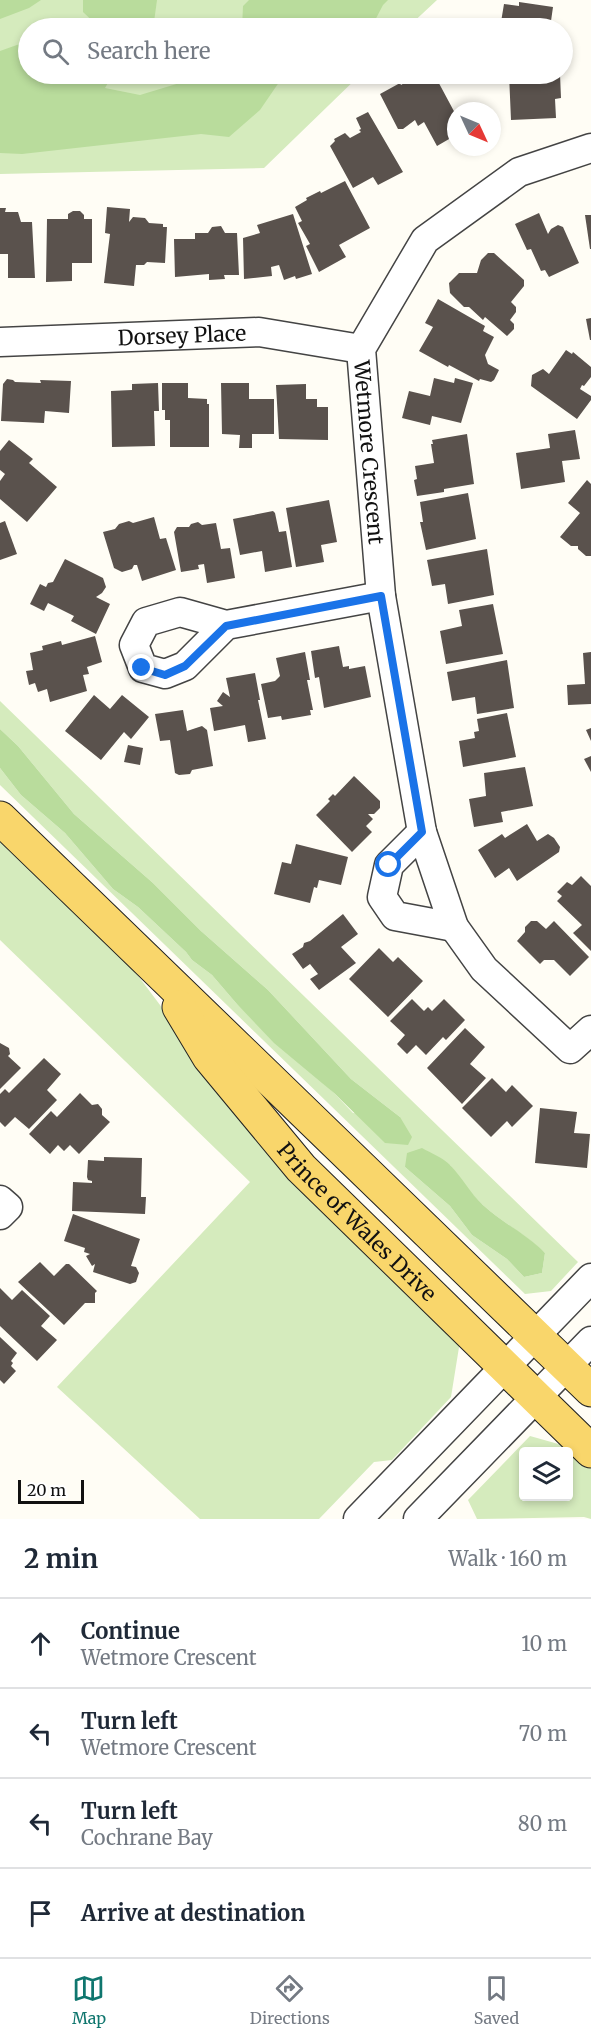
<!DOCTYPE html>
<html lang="en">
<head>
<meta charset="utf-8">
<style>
	:root { --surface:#fff; --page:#f2f2f3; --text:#1f2937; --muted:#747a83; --line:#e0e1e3; --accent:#0f766e }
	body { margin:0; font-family:Merriweather,serif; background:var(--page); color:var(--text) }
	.controls { position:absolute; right:18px; bottom:18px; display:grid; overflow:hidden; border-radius:6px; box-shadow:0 3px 9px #0003 }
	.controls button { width:54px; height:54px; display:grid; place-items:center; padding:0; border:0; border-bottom:2px solid var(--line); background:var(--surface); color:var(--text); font:30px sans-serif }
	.compass { position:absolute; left:447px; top:102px; width:54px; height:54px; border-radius:50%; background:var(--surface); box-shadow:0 3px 9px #0003; rotate:134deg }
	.scale { position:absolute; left:18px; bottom:15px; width:66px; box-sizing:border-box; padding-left:6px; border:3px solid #111; border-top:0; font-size:16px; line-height:21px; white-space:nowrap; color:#111; -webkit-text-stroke:4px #fff; paint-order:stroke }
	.stop { position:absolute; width:18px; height:18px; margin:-14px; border:4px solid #1a73e8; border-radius:50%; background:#fff }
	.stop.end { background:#1a73e8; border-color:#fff; box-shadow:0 2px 6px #0008 }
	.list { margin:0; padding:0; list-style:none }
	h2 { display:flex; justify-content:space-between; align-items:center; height:78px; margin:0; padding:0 24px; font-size:26px }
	h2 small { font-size:20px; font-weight:400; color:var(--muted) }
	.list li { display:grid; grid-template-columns:39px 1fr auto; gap:18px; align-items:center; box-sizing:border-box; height:90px; padding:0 24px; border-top:2px solid var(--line) }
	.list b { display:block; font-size:22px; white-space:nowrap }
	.list p { margin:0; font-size:20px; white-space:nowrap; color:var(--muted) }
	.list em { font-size:20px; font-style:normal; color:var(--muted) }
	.icon { flex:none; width:33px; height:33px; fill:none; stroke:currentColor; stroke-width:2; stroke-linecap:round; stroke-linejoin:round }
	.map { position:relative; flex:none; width:591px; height:1519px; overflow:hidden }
	.search { position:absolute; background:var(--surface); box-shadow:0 3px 9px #0003; left:18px; right:18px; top:18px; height:66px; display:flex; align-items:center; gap:15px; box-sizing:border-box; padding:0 21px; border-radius:33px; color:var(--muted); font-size:22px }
	.sheet { height:438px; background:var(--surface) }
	nav { display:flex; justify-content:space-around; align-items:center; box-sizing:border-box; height:84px; border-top:2px solid var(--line); background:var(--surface); font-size:16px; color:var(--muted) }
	nav a { display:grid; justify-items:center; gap:3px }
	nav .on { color:var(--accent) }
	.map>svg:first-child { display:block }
	.green { fill:#d5ebbd; fill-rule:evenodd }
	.forest { fill:#b9dc9c }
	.building { fill:#5a524d }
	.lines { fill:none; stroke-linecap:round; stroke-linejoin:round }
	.minor-casing { stroke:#444; stroke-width:31 }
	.major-casing { stroke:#222; stroke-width:35 }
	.minor { stroke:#fff; stroke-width:28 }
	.major { stroke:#f9d66b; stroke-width:33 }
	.route { stroke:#1a73e8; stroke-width:8 }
	.labels { text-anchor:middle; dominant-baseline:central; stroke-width:6; stroke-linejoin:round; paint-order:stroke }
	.street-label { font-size:21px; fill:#111; stroke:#fff }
</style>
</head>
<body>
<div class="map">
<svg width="591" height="1519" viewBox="0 0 591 1519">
	<rect width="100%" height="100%" fill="#fffdf5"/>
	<!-- green -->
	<g class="green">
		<path d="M0 0H437L407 28H28V74H361L264 168 0 174Z"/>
		<path d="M0 701 578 1262 551 1291 525 1294 0 785V768L21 795 65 833 113 889 138 907 186 952 192 960 212 975 236 1003 334 1093 353 1113 400 1117 351 1079 268 990 201 931 153 883 74 814 18 746 0 729ZM450 1165C460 1179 470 1193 482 1204 502 1223 526 1234 545 1253L542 1273 524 1277 507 1259 472 1235 450 1206 405 1167Z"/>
		<path d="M0 830 103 929 160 1005 198 1068 460 1341 451 1397 392 1460 374 1462 319 1519H200L57 1387 250 1182 0 940Z"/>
		<path d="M530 1436 569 1447 591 1469V1519L584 1517 477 1519 468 1500ZM524 1452H568V1496H524Z"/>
	</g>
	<!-- forest -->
	<g class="forest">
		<path d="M0 0H41L29 8 0 19Z"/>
		<path d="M83 0H157L154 22 119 28H100L83 12Z"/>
		<path d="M249 0H388L383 5 371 28H242L243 6Z"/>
		<path d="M28 41V74H113L105 88 140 95 183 82 197 74H319L315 76 284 75 260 110 229 137 201 134 22 154 0 153V51Z"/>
		<path d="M0 729 18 746 74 814 153 883 201 931 268 990 351 1079 400 1117 412 1137 408 1145 385 1143 334 1093 274 1043 236 1003 212 975 192 960 186 952 138 907 113 889 65 833 21 795 0 768Z"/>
		<path d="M422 1148C431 1153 443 1158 450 1165 462 1177 470 1193 483 1205 502 1223 527 1234 545 1253L542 1273 524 1277 507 1259 472 1235 450 1206 405 1167 407 1153Z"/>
	</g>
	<!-- building -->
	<g class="building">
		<path d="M519 2 553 7 550 28H490V24L494 21 501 22 504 4 519 6Z"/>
		<path d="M419 74H434L456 115V135L437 146 424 122 418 126 415 120 403 129H398L380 94 400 83 401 85Z"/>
		<path d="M509 74H560L561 98 555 99 556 118 511 120Z"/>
		<path d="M368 112 403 172 378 185 373 177 353 188 330 146 335 141 334 139 345 133 350 138 361 132 359 130 361 129 356 118Z"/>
		<path d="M345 181 370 228 339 245 346 257 319 272 306 246 310 244 298 223 302 221 295 207 307 200 306 198 320 191 321 193Z"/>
		<path d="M107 207 130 209 129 222 133 217 145 218 149 223 163 224V227H167L165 263 147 262 144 265H136L134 286 104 283 110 234 105 233Z"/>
		<path d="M0 208H6L5 212H18L21 222H32L35 278H8V254H0Z"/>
		<path d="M73 211H80L84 215V219H92V263H72V281L46 282 47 219H68V214Z"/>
		<path d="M539 213 548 234 551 229 558 225 563 227 579 263 549 277 545 270 541 271 531 249 527 250 515 224Z"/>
		<path d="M293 214 312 274 296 279 295 276 284 280 279 265 271 267 272 276 244 279 243 238 260 233 257 225Z"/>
		<path d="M585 215H591V249H590Z"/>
		<path d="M221 226 225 233H237L239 275H224L225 279 209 280V274L175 277 174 239H195V233H208L212 227Z"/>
		<path d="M488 253H494L524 280V286L511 302 516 307V312L510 320 514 324V329L507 336 485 317 483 320 469 307H464L450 293 449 283 459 273H477L481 260Z"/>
		<path d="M438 299 485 326 483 331 494 337 485 355 488 364 499 370 494 380 491 382 480 379 479 381 449 365 448 367 419 351 433 327 425 323Z"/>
		<path d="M591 318V340H590L586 319Z"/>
		<path d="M566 350 572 354 573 352 591 367V377L584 386 582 385 580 389 591 396V400L577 419 531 386 532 375 543 369 549 374Z"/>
		<path d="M434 378 454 383 455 378 473 383 461 423 432 416 430 425 402 418 409 391 430 396Z"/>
		<path d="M7 379 13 380 15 382 41 383 40 380 71 381 69 413 45 411 44 423 1 421 3 384Z"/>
		<path d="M158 383 159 411H154L155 446 112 447 111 391 132 390V384Z"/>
		<path d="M162 383H188V398L207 399V404H209V447H170V420H165V410H162Z"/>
		<path d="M221 383H249V399H274V434H252V448H239L240 435 222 434Z"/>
		<path d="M306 384V399H317V407H328V440L279 439 276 385Z"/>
		<path d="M575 430 580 459 562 461 565 482 521 489 516 453 550 448 548 434Z"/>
		<path d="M467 434 474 484 444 489V492L417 496 414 480 417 479 415 466 434 463 431 444H433L432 440Z"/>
		<path d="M9 440 33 459 29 463 57 487 27 522 0 499V481L5 474 0 470V451Z"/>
		<path d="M587 480 591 484V556H586L578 549V546H571L560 537 580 513 568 503Z"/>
		<path d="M468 493 476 539 426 550 420 522H423L420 502Z"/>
		<path d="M329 500 337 542 321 545 324 562 296 567 286 508Z"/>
		<path d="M273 511 275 513 279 532 286 531 292 567 265 572 262 551 240 555 233 519Z"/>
		<path d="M154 517 160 539 166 538 176 570 142 581 137 565H134L132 569 122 572 114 568 103 532 115 529 119 524 129 521 133 523Z"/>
		<path d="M5 521 17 554 0 560V523Z"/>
		<path d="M198 522 202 525 216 523 221 549 230 548 235 578 207 583 204 564 198 565 199 569 181 572 174 532 177 527H189L191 524Z"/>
		<path d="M487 549 494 595 448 604 445 584 432 586 427 560Z"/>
		<path d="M65 559 103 578 106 587 102 593 96 597 110 604 96 634 71 621 74 616 48 603 44 611 30 604 40 584 46 587 48 583 53 582Z"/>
		<path d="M493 604 503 654 446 664 440 631 462 626 459 610Z"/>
		<path d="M95 636 102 662 87 667 89 674 83 675 87 691 50 702 47 689 38 692 35 683 29 685 26 671 33 670 30 653 43 650 42 646 61 641 62 645Z"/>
		<path d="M339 646 343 667 349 666V669L365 666 371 697 324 708 319 677 315 678 311 651Z"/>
		<path d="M305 652 310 680H307L313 710H310L311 715 282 720 281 716 268 718 261 684 275 681 280 676 276 658Z"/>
		<path d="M591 652V704L568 705 567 685 585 684 583 653Z"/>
		<path d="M507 660 514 708 477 714 475 697 452 701 447 672Z"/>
		<path d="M255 673 260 700H258L266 739 248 742 245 725 214 731 210 708 223 706 217 701 223 692 230 697 226 678Z"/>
		<path d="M94 695 110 709 122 695 149 717 131 739 124 732 101 760 65 731Z"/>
		<path d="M183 710 187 731 202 726 207 730 213 766 192 770 190 774 179 775 175 773 170 740 160 741 155 714Z"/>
		<path d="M507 713 516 757 463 767 459 741 475 738 474 732 479 731 477 719Z"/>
		<path d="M591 728V741L586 730Z"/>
		<path d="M128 745 143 748 140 765 124 762Z"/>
		<path d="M591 756V772L584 759Z"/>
		<path d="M525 767 533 806 501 812 503 822 474 827 469 799 486 796 484 773Z"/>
		<path d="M354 776 380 801V808L374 814H368L373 819 366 826 372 832 352 852 316 815 330 801 328 799 333 794 335 796Z"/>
		<path d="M527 824 537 841 548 834 554 838 560 847 559 852 517 881 509 868 495 878 478 850 502 834 505 838Z"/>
		<path d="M296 844 348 857 341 885 319 880 317 888 314 887 310 903 274 894 282 862 291 864Z"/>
		<path d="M581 876 591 886V951L573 933 582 925 557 901 562 896 557 892 567 882 572 885Z"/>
		<path d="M343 914 358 934 341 947 356 963 319 990 310 979 318 974 310 964 303 969 292 954 303 947 304 943 310 941Z"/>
		<path d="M531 921H537L546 929 554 921 589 957 570 976 554 960H544L540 964 517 941 525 932V927Z"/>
		<path d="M379 948 393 962 398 957 423 981 388 1017 349 979Z"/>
		<path d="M412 999 424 1011 428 1007 432 1011 444 999 465 1020 446 1040 443 1037 426 1055 416 1045 407 1054 397 1044 405 1035 390 1021Z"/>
		<path d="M465 1028 485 1047 470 1064 486 1078 462 1104 427 1068Z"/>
		<path d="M0 1043 9 1048 10 1054 8 1056 21 1068 0 1089Z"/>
		<path d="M44 1058 61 1074 47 1090 57 1100 29 1129 15 1117 5 1127 0 1122V1094L5 1089 9 1093Z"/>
		<path d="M492 1078 506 1092 512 1085 533 1106 512 1127 507 1121 491 1137 462 1108Z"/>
		<path d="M80 1093 92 1105 98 1104 102 1109V1115L110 1122 79 1154 70 1145 64 1151 58 1145 50 1154 29 1134 51 1111 57 1117Z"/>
		<path d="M540 1108 577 1112 574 1133 590 1134 587 1168 535 1163Z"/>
		<path d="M104 1157 142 1158 141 1197H146L145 1214 72 1211 73 1182 92 1183V1181L88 1180 87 1177 88 1160 104 1161Z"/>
		<path d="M73 1214 140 1239 131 1266 136 1267 139 1273 136 1282 130 1284 93 1272 95 1264 92 1266 86 1256 90 1254 84 1252 85 1248 64 1241Z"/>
		<path d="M40 1262 54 1276 66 1264H69L97 1291 95 1293V1303H85L64 1325 18 1282Z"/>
		<path d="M0 1288 12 1300 22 1290 50 1316 41 1326 57 1340 37 1361 0 1326Z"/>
		<path d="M0 1337 17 1353 11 1361 13 1363 11 1366 16 1371 4 1384 0 1380Z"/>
	</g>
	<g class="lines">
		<defs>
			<g id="minor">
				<path id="s1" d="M591 148 519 172 425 240 361 349 381 596 422 832 454 927 484 969 570 1049 591 1030"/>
				<path id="s2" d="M0 342 259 332 361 349"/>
				<path d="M226 625 185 666 165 674 143 668 134 645 146 622 180 612 226 625 381 596"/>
				<path d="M422 832 389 865 382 897 395 916 454 927"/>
				<path d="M0 1200 8 1207 0 1215"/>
				<path d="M358 1519 591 1278"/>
				<path d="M418 1519 591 1341"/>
			</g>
			<g id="major">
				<path d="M0 818 591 1390"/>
				<path id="s3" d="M179 1007 209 1057 301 1168 591 1451"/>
			</g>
		</defs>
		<!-- minor casing -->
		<use href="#minor" class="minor-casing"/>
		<!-- major casing -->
		<use href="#major" class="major-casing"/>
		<!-- minor -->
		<use href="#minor" class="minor"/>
		<!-- major -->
		<use href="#major" class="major"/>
	</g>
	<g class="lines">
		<!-- route -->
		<path class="route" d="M142 668 165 675 185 666 226 626 381 596 422 832 389 865"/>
	</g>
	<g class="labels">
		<!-- street labels -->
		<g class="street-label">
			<text stroke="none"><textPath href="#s2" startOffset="182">Dorsey Place</textPath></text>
			<text stroke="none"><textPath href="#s1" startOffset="422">Wetmore Crescent</textPath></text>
			<text stroke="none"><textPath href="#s3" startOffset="280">Prince of Wales Drive</textPath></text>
		</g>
	</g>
</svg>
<div class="controls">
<button><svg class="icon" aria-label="layers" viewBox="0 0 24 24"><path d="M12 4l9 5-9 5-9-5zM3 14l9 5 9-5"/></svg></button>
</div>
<svg class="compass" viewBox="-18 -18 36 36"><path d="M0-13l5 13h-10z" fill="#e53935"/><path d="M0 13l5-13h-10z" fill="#747a83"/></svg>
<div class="scale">20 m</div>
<div class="stop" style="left:389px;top:865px"></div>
<div class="stop end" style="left:142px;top:668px"></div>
<div class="search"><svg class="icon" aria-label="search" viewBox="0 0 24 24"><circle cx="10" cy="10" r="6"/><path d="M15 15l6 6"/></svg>Search here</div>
</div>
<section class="sheet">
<h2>2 min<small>Walk · 160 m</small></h2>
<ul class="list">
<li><svg class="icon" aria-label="ahead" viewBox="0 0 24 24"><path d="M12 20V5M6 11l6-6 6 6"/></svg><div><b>Continue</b><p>Wetmore Crescent</p></div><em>10 m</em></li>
<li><svg class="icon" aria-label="left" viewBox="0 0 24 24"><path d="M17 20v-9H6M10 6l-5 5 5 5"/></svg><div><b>Turn left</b><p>Wetmore Crescent</p></div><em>70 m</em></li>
<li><svg class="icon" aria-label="left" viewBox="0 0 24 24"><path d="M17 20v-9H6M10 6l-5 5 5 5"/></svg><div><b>Turn left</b><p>Cochrane Bay</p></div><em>80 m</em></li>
<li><svg class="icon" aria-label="arrive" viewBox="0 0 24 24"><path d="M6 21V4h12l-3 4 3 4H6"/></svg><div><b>Arrive at destination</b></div></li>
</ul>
</section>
<nav>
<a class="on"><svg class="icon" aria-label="map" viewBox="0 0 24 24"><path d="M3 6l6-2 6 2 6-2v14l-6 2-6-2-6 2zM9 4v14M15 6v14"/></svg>Map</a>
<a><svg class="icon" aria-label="directions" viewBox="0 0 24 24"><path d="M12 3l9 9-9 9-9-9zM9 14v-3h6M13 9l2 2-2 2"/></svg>Directions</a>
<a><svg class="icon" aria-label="saved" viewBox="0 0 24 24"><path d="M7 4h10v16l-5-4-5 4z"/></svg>Saved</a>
</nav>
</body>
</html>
